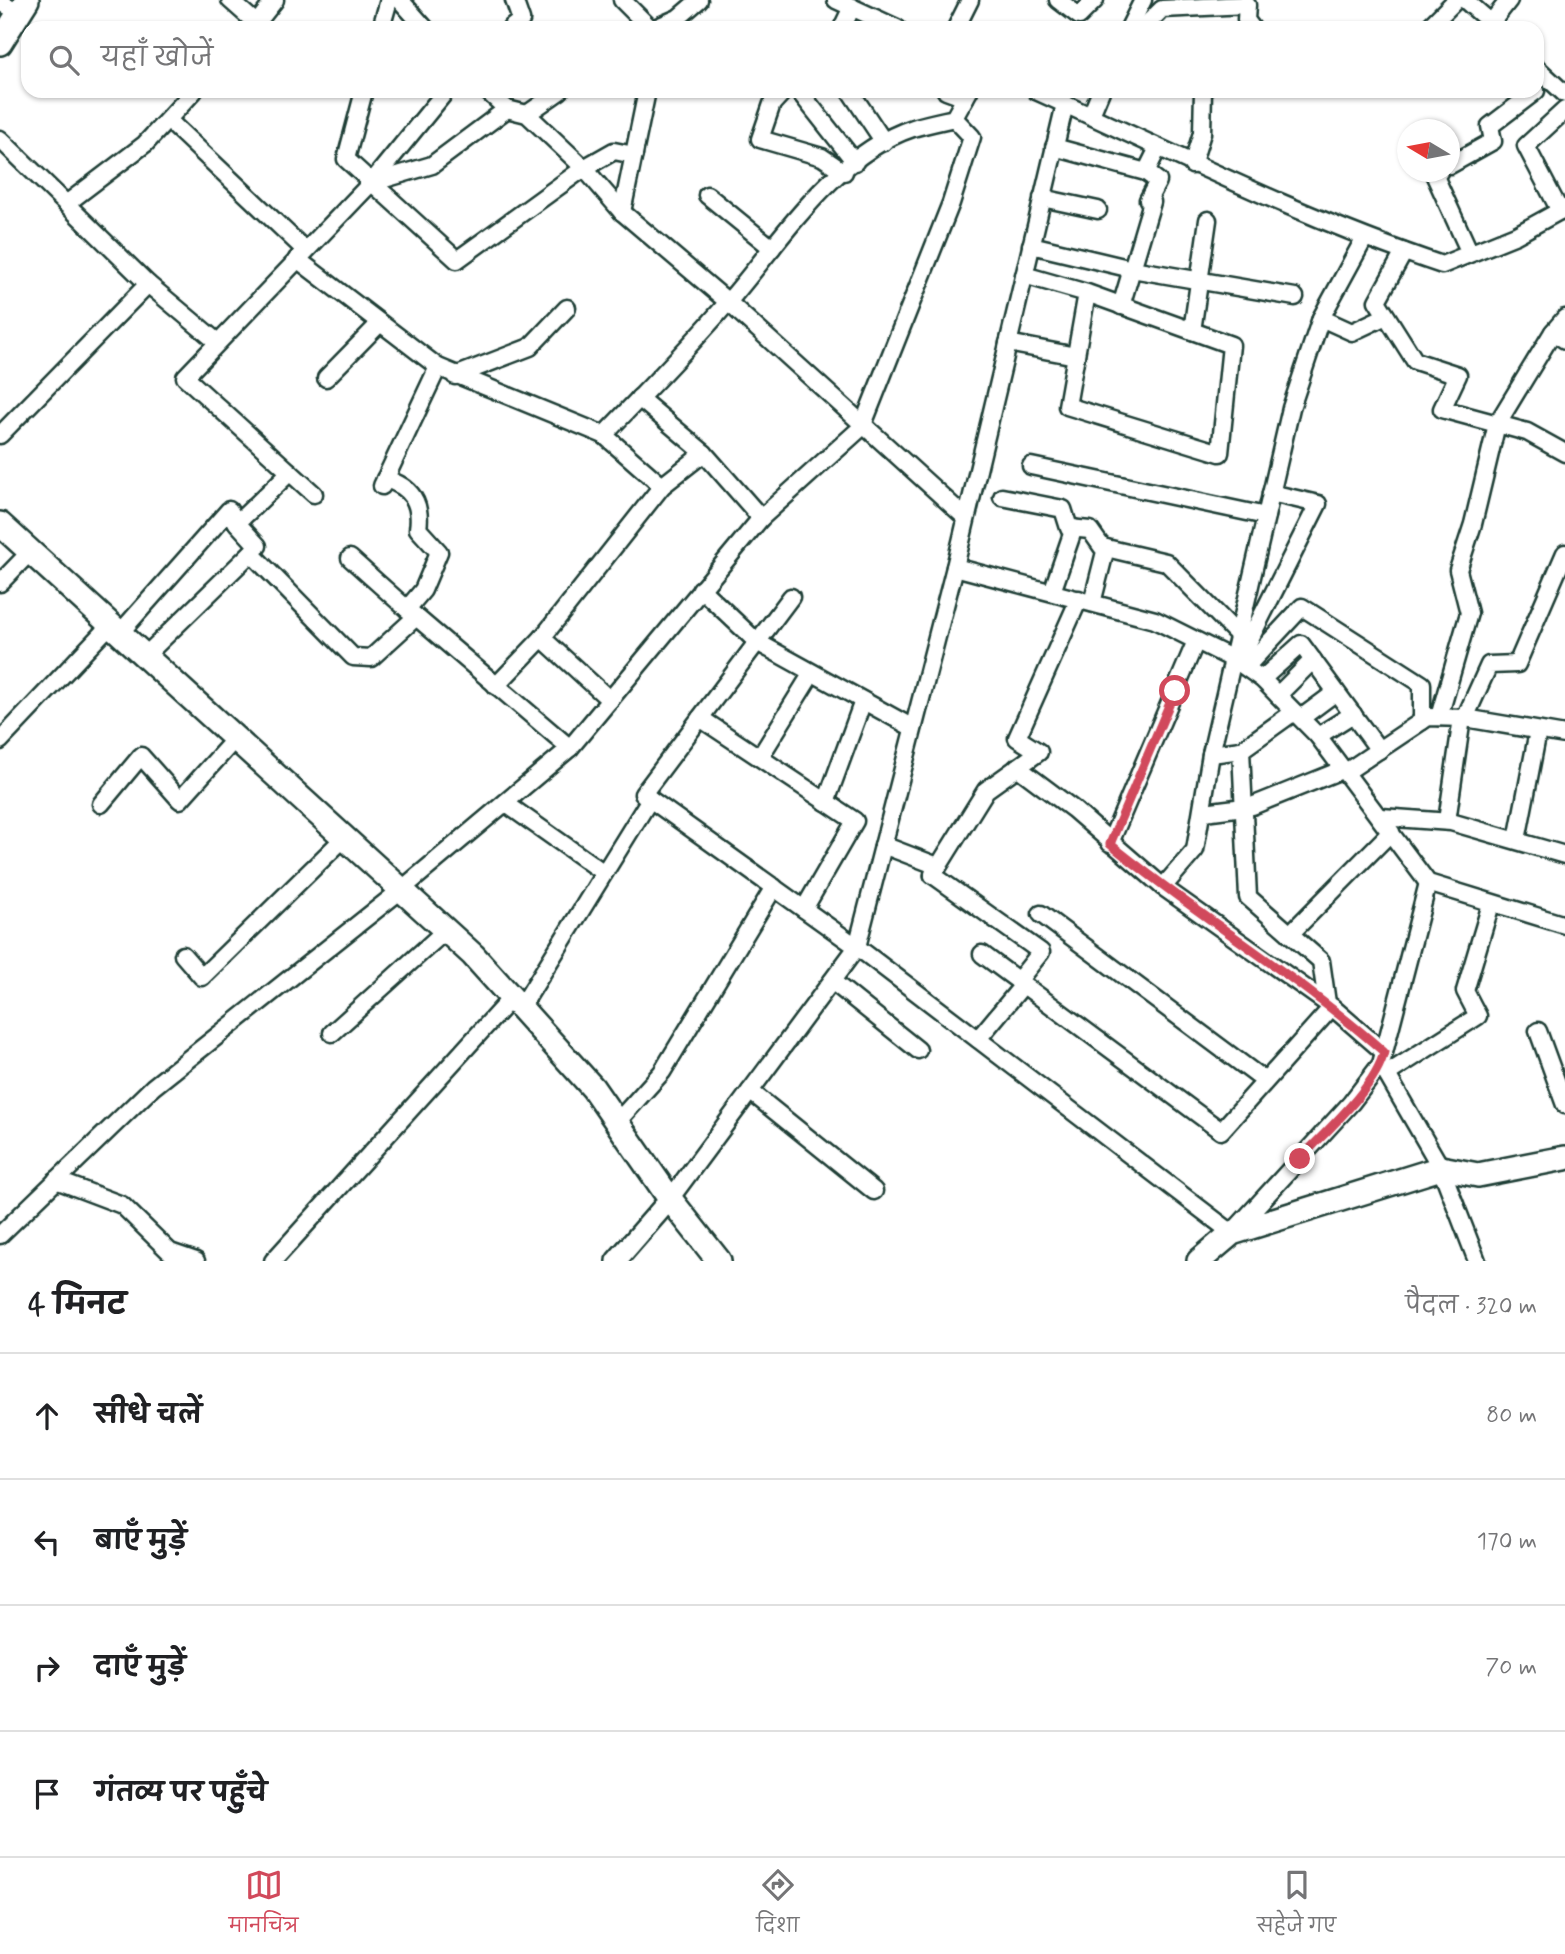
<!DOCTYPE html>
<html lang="hi">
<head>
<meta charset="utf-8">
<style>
	:root { --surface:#fff; --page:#f6f6f6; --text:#202124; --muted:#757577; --line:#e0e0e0; --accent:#d1495b }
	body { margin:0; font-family:Mynerve,"Playpen Sans Deva",sans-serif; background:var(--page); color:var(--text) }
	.compass { position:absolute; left:1397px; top:119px; width:63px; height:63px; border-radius:50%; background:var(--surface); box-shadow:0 2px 5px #0004; rotate:280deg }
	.stop { position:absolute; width:21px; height:21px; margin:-16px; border:5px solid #d1495b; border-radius:50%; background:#fff }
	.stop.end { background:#d1495b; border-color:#fff; box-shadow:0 2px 7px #0008 }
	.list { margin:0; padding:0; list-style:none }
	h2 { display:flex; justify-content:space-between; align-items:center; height:91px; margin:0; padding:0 28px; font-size:30px }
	h2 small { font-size:23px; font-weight:400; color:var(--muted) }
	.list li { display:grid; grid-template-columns:46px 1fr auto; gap:21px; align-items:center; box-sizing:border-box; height:126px; padding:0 28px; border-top:2px solid var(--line) }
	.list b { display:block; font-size:26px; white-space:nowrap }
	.list em { font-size:23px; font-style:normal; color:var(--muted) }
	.icon { flex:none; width:38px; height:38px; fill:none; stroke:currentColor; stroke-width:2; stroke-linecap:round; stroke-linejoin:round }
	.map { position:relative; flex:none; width:1565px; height:1261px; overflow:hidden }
	.search { position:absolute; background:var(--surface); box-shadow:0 2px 5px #0004; left:21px; right:21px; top:21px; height:77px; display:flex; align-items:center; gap:18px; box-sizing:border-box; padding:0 24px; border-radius:21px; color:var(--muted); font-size:26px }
	.sheet { height:595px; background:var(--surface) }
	nav { display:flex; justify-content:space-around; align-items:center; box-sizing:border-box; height:98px; border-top:2px solid var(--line); background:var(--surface); font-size:19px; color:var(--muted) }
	nav a { display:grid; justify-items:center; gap:4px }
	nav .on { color:var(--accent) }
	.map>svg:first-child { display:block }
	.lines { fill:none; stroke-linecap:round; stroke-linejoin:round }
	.minor-casing { stroke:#1f3d34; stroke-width:21 }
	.tertiary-casing { stroke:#1f3d34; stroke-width:24 }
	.secondary-casing { stroke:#1f3d34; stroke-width:28 }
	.minor { stroke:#fff; stroke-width:16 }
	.tertiary { stroke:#fff; stroke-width:19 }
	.secondary { stroke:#fff; stroke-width:23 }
	.route { stroke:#d1495b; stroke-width:9 }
</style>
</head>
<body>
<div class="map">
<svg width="1565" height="1261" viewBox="0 0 1565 1261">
	<rect width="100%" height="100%" fill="#fff"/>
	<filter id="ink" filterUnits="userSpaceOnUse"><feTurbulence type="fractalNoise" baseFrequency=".0143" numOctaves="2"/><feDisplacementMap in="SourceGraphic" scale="14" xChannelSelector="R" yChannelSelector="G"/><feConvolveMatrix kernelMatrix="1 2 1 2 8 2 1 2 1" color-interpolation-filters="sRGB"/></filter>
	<g filter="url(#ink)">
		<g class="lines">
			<defs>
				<g id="minor">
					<path d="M230 0 257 24"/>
					<path d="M400 0 425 28"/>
					<path d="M622 0 650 28"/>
					<path d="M836 0 897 28"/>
					<path d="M1058 0 1079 16 1095 0"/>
					<path d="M1465 0 1497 28"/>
					<path d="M0 2 19 12"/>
					<path d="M1491 23 1509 0"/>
					<path d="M253 28 275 0"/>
					<path d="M381 28 389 0"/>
					<path d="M511 28 521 20 514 0"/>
					<path d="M655 28 678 18 699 0"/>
					<path d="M842 28 852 7"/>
					<path d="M956 28 970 0"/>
					<path d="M1129 28 1143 0"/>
					<path d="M1143 28 1162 9 1247 5 1246 20 1252 28"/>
					<path d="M1428 28 1456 0"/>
					<path d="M1537 68 1565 94"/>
					<path d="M364 91 346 159 457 260 584 168 614 151 634 155"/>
					<path d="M487 91 507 109 527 114 584 168 622 212 728 302 966 518"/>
					<path d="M784 91 772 104 760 139 822 157 844 172"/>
					<path d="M799 91 855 162"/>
					<path d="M850 91 884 142"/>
					<path d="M946 91 965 98"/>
					<path d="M1036 91C1171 152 1302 218 1442 265L1516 235 1565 208"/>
					<path d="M527 114 560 91"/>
					<path d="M1091 115 1101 91"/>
					<path d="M168 120 305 250"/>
					<path d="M0 139 148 284 216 341"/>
					<path d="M1054 147 1146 172"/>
					<path d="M1192 165 1202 133 1203 91"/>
					<path d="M1450 165 1493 141 1490 126 1536 91"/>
					<path d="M1439 172 1434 174 1470 253"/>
					<path d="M371 183 432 165 507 109"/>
					<path d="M707 195 772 248"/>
					<path d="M1042 198 1098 210"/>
					<path d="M66 204 145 144 194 91"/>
					<path d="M1560 211 1526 146 1565 110"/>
					<path d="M622 212 647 91"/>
					<path d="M1031 245 1132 269 1295 297"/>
					<path d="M1404 252 1377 301 1415 361 1458 375 1442 409 1527 432 1565 453"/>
					<path d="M297 259 438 367 604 435"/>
					<path d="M1024 275 1087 293 1231 345 1220 453 1067 406 1087 293"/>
					<path d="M1121 306 1152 202 1148 200 1158 181 1146 172 1158 148"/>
					<path d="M1321 318 1352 332 1386 316"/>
					<path d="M1565 318 1553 332 1565 340"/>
					<path d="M1192 331 1208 220"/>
					<path d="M1008 343 1076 356"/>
					<path d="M455 376 530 347 567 308"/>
					<path d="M326 378 380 323"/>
					<path d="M639 398 704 453 761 518"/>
					<path d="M0 435 148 284"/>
					<path d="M1031 466 1266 516"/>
					<path d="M385 479C411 486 422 503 418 529L439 552 423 590 407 609 570 748"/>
					<path d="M382 486 438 367"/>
					<path d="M662 486 604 435C646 391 689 348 728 302 780 242 834 154 913 128 926 124 941 121 954 118L969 91"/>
					<path d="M314 494 185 377 371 183 446 91"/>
					<path d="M1002 497 1063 509 1069 528 1090 530 1102 547 1166 562 1240 637"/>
					<path d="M251 553 353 657 371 658 416 617"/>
					<path d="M350 558 407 609"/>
					<path d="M955 567 1155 620 1235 660 1262 679 1318 736 1428 883 1565 925"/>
					<path d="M0 583 30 552"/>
					<path d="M701 589 757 642 913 728"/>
					<path d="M1052 592 1074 528"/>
					<path d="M791 597 643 794 857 947 1232 1233 1351 1103 1381 1064 1428 883"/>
					<path d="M1092 603 1106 548"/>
					<path d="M119 634 229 510 237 523"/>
					<path d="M542 638 610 700"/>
					<path d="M144 657 258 546 237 523 290 472"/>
					<path d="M1241 657 1318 504 1271 493"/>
					<path d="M1246 667 1302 607 1422 684V721"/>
					<path d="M1262 679 1301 644 1379 750"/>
					<path d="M496 686 542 638 662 486 704 453"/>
					<path d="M1278 695 1313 660"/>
					<path d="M1439 717 1469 613 1458 570 1473 524 1497 424 1553 332"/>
					<path d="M700 718 855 821 804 909"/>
					<path d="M1301 718 1336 692"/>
					<path d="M1465 718 1489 665 1517 664 1565 553"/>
					<path d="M1318 736 1353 714"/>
					<path d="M0 741 110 625"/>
					<path d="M1241 750 1248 897 1321 961 1327 1003"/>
					<path d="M1211 754 1241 750 1294 712"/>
					<path d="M760 757 812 673"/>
					<path d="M1017 767 1073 809 1163 887 1332 1007 1384 1052"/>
					<path d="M1346 772 1428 717 1465 718 1565 735"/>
					<path d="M826 802 863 701"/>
					<path d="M505 803 604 873"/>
					<path d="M101 804 141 756 180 800 234 740"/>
					<path d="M1204 812 1252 806 1344 769"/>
					<path d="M1381 817 1451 822 1565 855"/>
					<path d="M1447 821 1462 718"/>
					<path d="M1517 840 1538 731"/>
					<path d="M1110 843 1196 641"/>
					<path d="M883 845 935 865 933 875 1041 952 1018 981"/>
					<path d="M933 875 986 790 1039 752 1017 738 1079 599"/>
					<path d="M1163 887 1195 850 1211 754 1291 408 1321 318 1364 239"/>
					<path d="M1041 914 1265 1081"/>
					<path d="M1290 934 1391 832"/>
					<path d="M982 954 1221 1131 1332 1007"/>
					<path d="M183 955 202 977 343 839"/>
					<path d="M832 981 918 1050"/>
					<path d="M522 1006 650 799"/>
					<path d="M1538 1031 1565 1105"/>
					<path d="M332 1033 446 930"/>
					<path d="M978 1039 1023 985"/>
					<path d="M1382 1066 1441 1168 1477 1261"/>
					<path d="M1387 1074 1478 1016 1465 991 1491 904"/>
					<path d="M750 1091 874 1191"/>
					<path d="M618 1121 662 1072 774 887"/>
					<path d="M56 1180 122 1205 170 1252 196 1261"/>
					<path d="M670 1199 857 947 955 567 1065 104"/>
					<path d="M0 1235 153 1087 401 890 570 748 761 518 862 427 951 203 972 137 954 118"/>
					<path d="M273 1261 513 996"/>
				</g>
				<path id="tertiary" d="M616 1261 670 1199"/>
				<g id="secondary">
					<path d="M0 43 27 0"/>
					<path d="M0 524 473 955 593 1088 670 1199 719 1261"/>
					<path d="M1199 1261 1232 1233 1441 1168 1478 1175 1565 1158"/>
				</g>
			</defs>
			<!-- minor casing -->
			<use href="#minor" class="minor-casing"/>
			<!-- tertiary casing -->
			<use href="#tertiary" class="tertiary-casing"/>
			<!-- secondary casing -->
			<use href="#secondary" class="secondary-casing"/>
			<!-- minor -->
			<use href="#minor" class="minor"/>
			<!-- tertiary -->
			<use href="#tertiary" class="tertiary"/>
			<!-- secondary -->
			<use href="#secondary" class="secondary"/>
		</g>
	</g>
	<g class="lines" filter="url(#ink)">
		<!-- route -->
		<path class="route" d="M1175 691 1110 844C1199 917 1298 976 1384 1052 1376 1087 1325 1132 1300 1159"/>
	</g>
</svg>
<svg class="compass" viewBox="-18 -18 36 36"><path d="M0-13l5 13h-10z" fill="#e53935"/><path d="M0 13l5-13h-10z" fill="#757577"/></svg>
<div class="stop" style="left:1175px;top:691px"></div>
<div class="stop end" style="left:1300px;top:1159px"></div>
<div class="search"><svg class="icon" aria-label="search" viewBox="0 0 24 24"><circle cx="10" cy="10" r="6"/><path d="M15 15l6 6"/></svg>यहाँ खोजें</div>
</div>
<section class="sheet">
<h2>4 मिनट<small>पैदल · 320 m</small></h2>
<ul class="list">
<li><svg class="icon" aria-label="ahead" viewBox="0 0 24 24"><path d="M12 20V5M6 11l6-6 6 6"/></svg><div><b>सीधे चलें</b></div><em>80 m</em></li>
<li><svg class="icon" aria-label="left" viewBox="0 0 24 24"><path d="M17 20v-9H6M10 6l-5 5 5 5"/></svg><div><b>बाएँ मुड़ें</b></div><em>170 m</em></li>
<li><svg class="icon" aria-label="right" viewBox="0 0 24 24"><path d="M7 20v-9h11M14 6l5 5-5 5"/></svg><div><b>दाएँ मुड़ें</b></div><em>70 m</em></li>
<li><svg class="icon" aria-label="arrive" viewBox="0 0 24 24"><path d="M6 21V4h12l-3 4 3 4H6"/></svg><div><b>गंतव्य पर पहुँचे</b></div></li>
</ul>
</section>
<nav>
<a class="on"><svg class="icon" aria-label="map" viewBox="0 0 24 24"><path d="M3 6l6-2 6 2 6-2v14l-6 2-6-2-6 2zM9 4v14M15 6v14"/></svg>मानचित्र</a>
<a><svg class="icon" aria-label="directions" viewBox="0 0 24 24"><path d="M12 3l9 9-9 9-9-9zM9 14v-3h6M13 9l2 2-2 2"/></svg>दिशा</a>
<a><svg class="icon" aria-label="saved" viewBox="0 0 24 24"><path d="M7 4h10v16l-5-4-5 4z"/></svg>सहेजे गए</a>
</nav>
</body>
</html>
